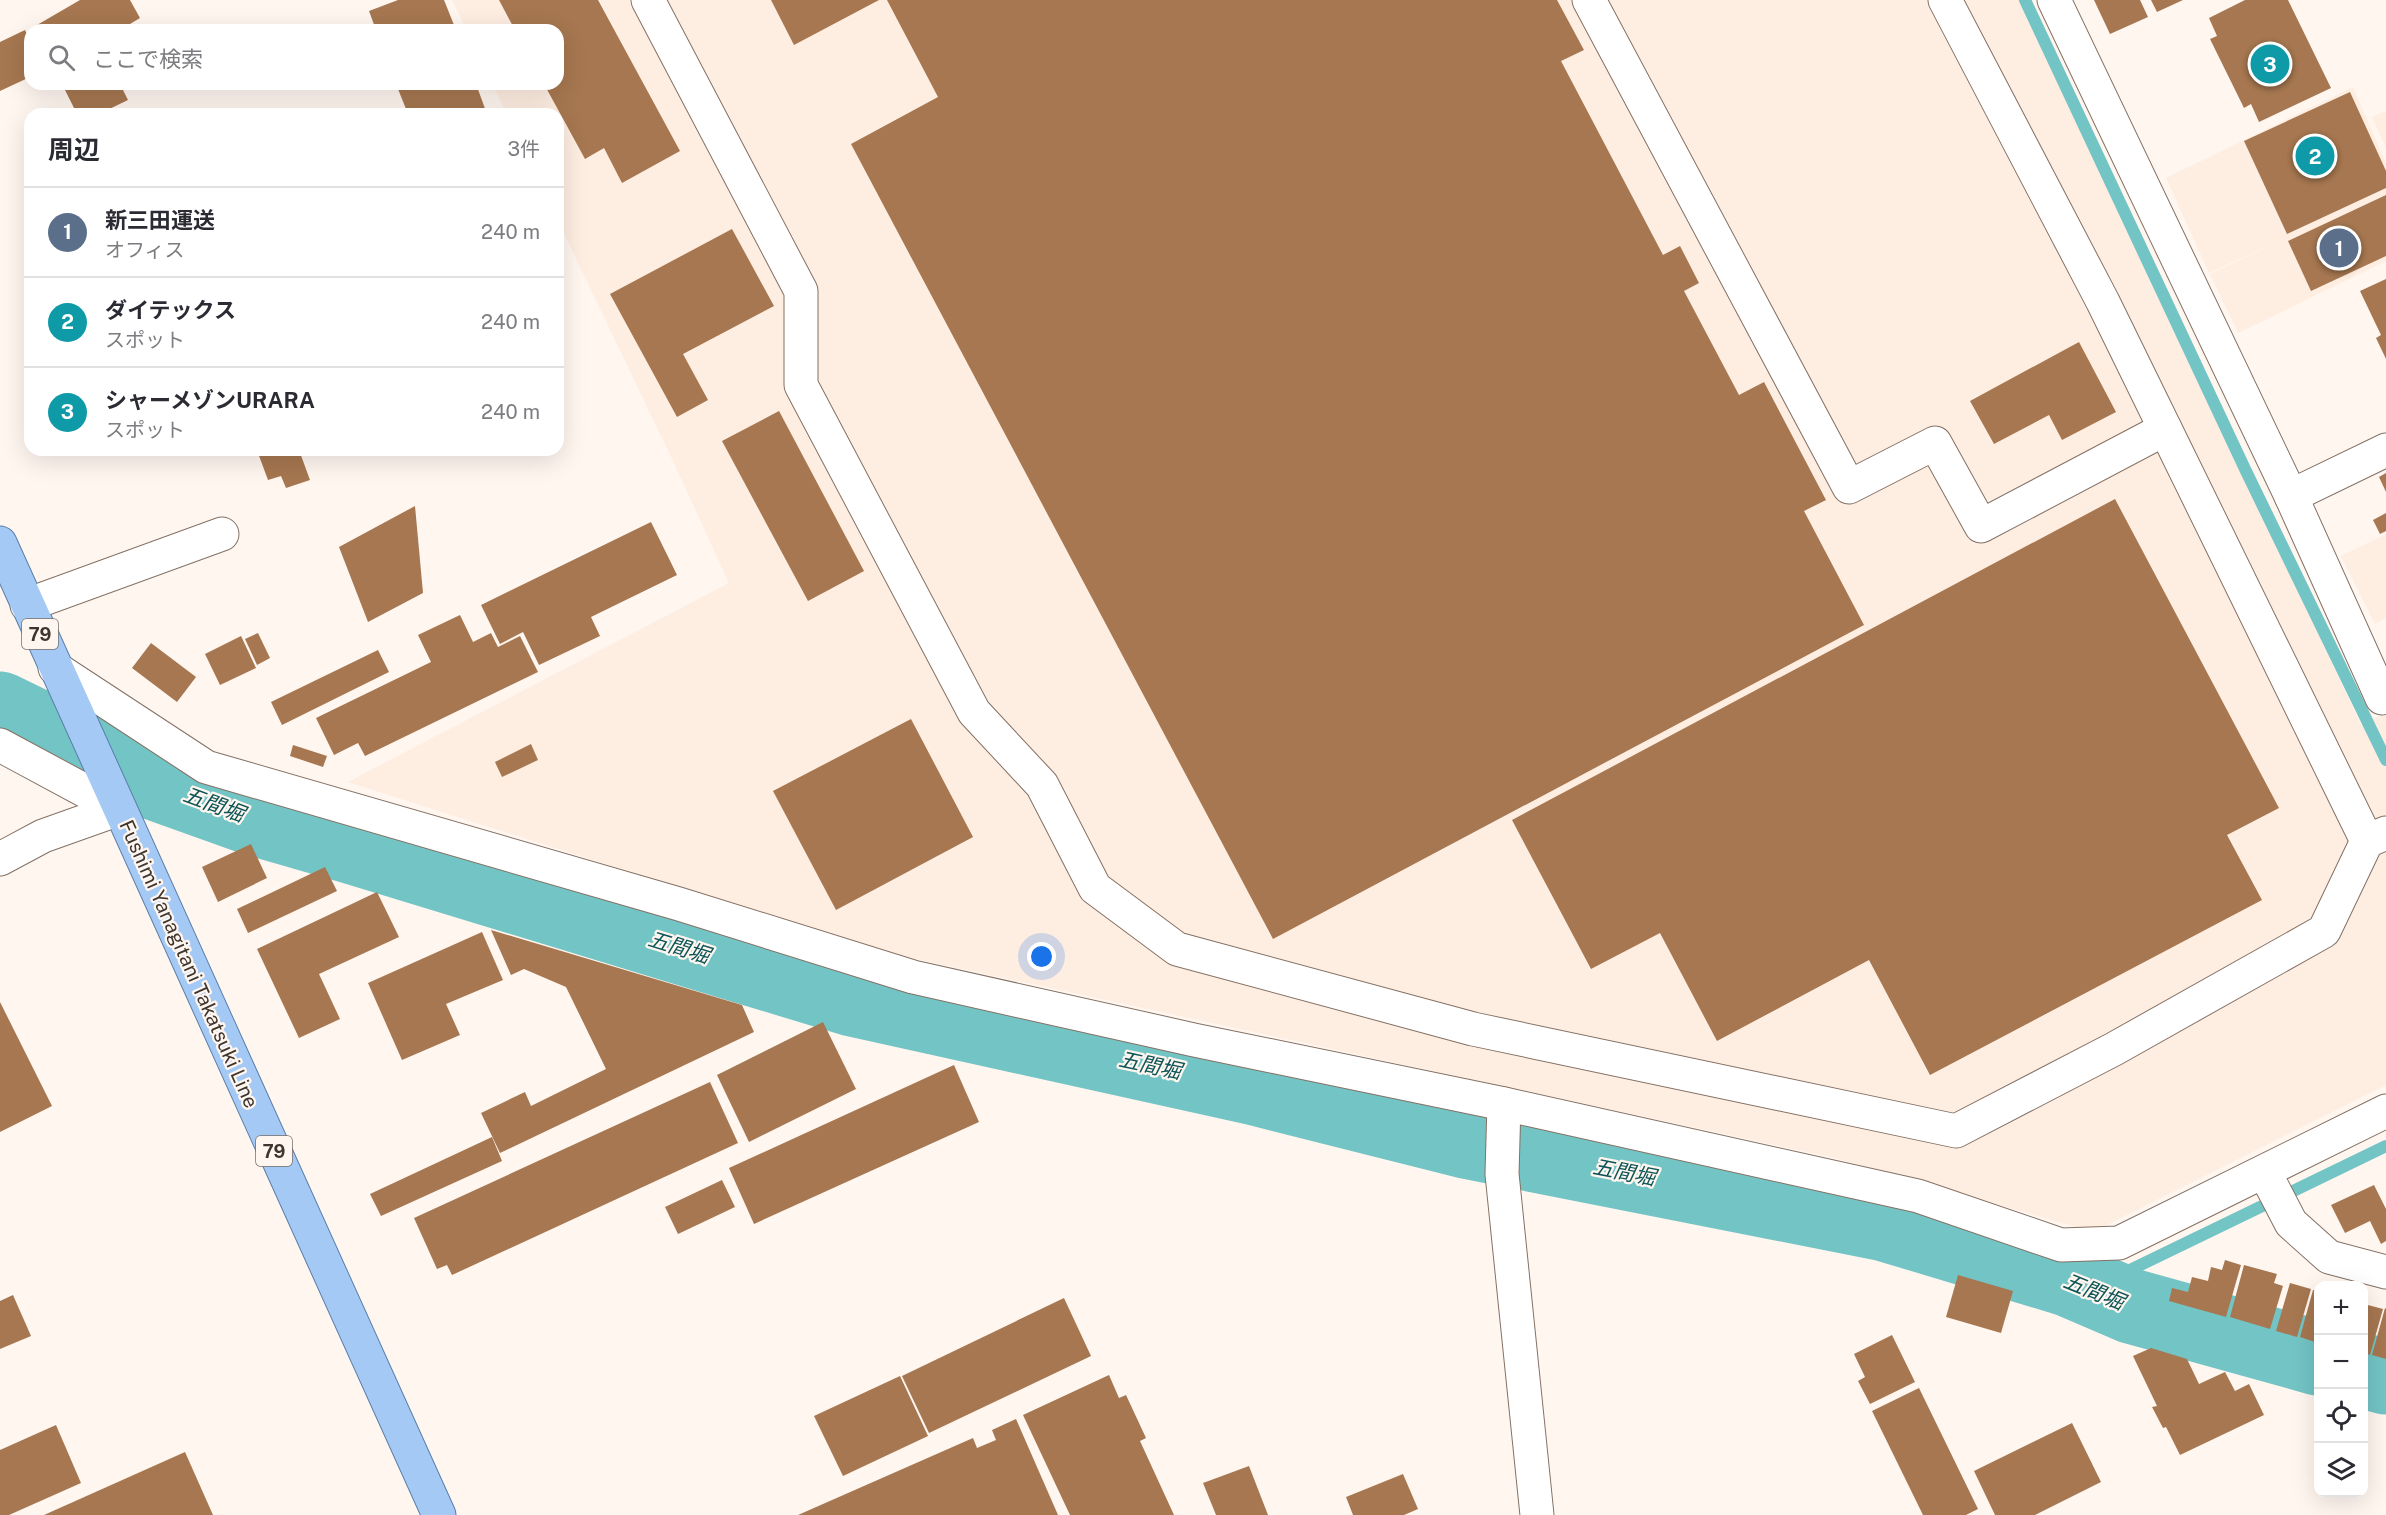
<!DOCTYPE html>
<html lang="ja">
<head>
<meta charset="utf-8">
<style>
	:root { --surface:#fff; --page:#f2f2f3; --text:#2b2b33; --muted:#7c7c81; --line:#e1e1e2; --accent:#9f115c }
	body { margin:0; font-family:"Public Sans","Noto Sans JP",sans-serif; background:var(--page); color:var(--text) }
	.controls { position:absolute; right:18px; bottom:18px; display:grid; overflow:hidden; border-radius:12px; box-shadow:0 6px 24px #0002 }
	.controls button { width:54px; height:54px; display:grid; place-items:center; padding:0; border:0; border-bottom:2px solid var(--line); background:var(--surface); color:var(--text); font:30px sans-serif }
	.you { position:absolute; left:1042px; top:957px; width:21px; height:21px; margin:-15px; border:4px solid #fff; border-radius:50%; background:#1a73e8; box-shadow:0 0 0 9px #1a73e833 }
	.badge { display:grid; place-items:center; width:39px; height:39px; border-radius:50%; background:var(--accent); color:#fff; font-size:20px; font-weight:700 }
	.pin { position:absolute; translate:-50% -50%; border:3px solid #fff; box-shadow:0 2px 6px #0006 }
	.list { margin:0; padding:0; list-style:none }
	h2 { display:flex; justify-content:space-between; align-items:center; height:78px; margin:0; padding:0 24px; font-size:26px }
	h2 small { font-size:20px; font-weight:400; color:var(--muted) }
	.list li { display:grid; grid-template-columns:39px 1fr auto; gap:18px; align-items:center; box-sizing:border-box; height:90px; padding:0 24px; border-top:2px solid var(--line) }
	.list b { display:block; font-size:22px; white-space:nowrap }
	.list p { margin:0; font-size:20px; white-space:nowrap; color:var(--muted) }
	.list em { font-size:20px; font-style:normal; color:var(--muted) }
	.icon { flex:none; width:33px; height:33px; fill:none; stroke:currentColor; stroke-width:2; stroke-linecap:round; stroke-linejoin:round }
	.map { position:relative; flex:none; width:2386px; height:1515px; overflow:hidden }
	.search { position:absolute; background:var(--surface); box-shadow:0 6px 24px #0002; left:24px; top:24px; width:540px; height:66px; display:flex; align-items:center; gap:15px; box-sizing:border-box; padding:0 21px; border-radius:18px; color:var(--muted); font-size:22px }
	.panel { position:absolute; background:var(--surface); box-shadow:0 6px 24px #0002; left:24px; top:108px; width:540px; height:348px; border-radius:18px }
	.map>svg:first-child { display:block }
	.built { fill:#feede1 }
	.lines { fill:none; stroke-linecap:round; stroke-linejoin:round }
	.stream { stroke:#73c4c5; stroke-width:12 }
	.river { stroke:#73c4c5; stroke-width:75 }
	.building { fill:#a67750 }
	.minor-casing { stroke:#847164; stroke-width:35 }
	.major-casing { stroke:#597eaa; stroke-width:35 }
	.minor { stroke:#fff; stroke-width:33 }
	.major { stroke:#a4c9f4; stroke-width:33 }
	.labels { text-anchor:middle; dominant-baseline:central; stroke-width:4.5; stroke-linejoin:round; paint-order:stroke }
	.shield { fill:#fff6f0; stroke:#786f69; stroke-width:1.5 }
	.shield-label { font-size:18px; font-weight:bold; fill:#3e352f }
	.street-label { font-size:20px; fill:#3e352f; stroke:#fff6f0 }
	.water-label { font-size:21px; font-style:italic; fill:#0d5557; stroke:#fff6f0 }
</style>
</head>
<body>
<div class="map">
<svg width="2386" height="1515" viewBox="0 0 2386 1515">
	<rect width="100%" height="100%" fill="#fff6f0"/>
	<!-- built -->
	<g class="built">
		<path d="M452 0H2021L2361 725 2386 713V1085L2105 1226 2086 1230 1835 1158 875 950 348 782 729 583 673 461 558 221V114H507L492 84H558V30H467Z"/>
		<path d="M2353 87 2386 163V261L2238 333 2210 274 2287 237 2209 273 2166 178Z"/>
		<path d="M2386 111V148L2372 117Z"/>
		<path d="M2386 534V618L2375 624 2341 556Z"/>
	</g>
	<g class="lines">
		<!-- stream -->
		<g class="stream">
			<path d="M2025 0 2245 469 2386 760"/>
			<path d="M2068 1279 2094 1281 2126 1272 2386 1146"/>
		</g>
		<!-- river -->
		<g class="river">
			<path d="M0 709 144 779 253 818 350 846 852 999 1255 1088 1465 1141 1885 1224 2068 1279 2131 1306 2318 1358"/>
			<path d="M2364 1371 2386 1377"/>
		</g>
	</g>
	<!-- building -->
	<g class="building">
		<path d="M80 0H130L140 18 120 30H40L37 25Z"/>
		<path d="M398 0H444L456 30H376L369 11Z"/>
		<path d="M499 0H598L680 151 622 183 604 148 585 159 544 84H558V30H515Z"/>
		<path d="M771 0H879L794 45Z"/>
		<path d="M887 0H1557L1584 50 1561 61 1663 255 1680 246 1699 283 1684 291 1739 395 1764 382 1826 500 1804 511 1864 625 1273 939 851 144 938 97Z"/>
		<path d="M2094 0H2140L2148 17 2110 34Z"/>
		<path d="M2151 0H2183L2157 12Z"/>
		<path d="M2245 0H2288L2331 88 2259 122 2251 104 2244 108 2210 39 2217 36 2209 18Z"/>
		<path d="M25 30 30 41V77L0 91V42Z"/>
		<path d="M77 84H120L128 100 99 114H77L65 90Z"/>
		<path d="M396 84H476L487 114H408Z"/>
		<path d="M2350 92 2386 171V188L2287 234 2244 141Z"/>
		<path d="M2386 195V256L2311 291 2288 241Z"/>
		<path d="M732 229 774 306 683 354 708 400 677 417 610 294Z"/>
		<path d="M2386 279V359L2376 338 2381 335 2360 291Z"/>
		<path d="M2079 342 2116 412 2062 440 2049 415 1994 444 1970 401Z"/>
		<path d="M779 411 864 571 808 601 722 441Z"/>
		<path d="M267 450H299L310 480 286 488 281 476 268 480 258 453Z"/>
		<path d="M2386 473V492L2379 477Z"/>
		<path d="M2115 499 2279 808 2227 835 2262 900 1930 1075 1869 960 1717 1041 1660 933 1591 969 1512 820Z"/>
		<path d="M415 506 423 593 368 622 339 547Z"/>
		<path d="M2386 513V531L2380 534 2373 520Z"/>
		<path d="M651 522 677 575 591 617 600 636 539 665 523 632 500 644 481 605Z"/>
		<path d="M460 615 473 642 491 633 498 647 520 636 538 672 365 756 358 743 334 755 316 718 431 662 418 635Z"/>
		<path d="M258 633 270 658 257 665 245 639Z"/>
		<path d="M241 636 256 668 220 685 205 654Z"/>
		<path d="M151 643 196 677 177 702 132 668Z"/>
		<path d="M378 650 389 672 282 725 271 702Z"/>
		<path d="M911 719 973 837 836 910 773 791Z"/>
		<path d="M531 744 538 760 502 777 495 762Z"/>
		<path d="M293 745 327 756 323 767 290 756Z"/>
		<path d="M251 844 267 878 218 902 202 867Z"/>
		<path d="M325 867 337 891 248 933 237 909Z"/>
		<path d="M377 892 399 937 319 974 340 1019 299 1038 257 949Z"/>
		<path d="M491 930 742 1005 754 1032 500 1153 481 1113 525 1092 531 1106 606 1069 566 987 524 969 511 975Z"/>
		<path d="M482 932 503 980 446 1004 460 1035 402 1060 368 983Z"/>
		<path d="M0 1002 52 1106 0 1132Z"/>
		<path d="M823 1022 856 1089 749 1142 717 1075Z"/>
		<path d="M954 1065 979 1122 754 1224 729 1168Z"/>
		<path d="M710 1082 738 1143 452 1275 447 1265 437 1269 414 1218Z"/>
		<path d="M492 1137 502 1161 381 1216 370 1194Z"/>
		<path d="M722 1180 735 1207 678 1234 665 1207Z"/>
		<path d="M2374 1185 2386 1209V1241L2381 1244 2370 1221 2345 1233 2331 1205Z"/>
		<path d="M2225 1260 2241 1265 2226 1317 2169 1301 2172 1288 2188 1292 2192 1277 2208 1281 2211 1267 2222 1270Z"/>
		<path d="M2244 1265 2277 1274 2274 1283 2283 1286 2270 1329 2230 1317Z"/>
		<path d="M1958 1275 2013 1291 2001 1333 1946 1317Z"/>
		<path d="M2290 1283 2311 1289 2297 1337 2276 1331Z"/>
		<path d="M2313 1290 2318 1291V1343L2300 1337Z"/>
		<path d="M13 1295 31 1336 0 1349V1301Z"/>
		<path d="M1064 1298 1091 1356 929 1433 902 1376Z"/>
		<path d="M2364 1304 2383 1309 2370 1355 2364 1353Z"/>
		<path d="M2385 1308 2386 1309V1359L2372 1355Z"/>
		<path d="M1892 1335 1915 1382 1870 1404 1858 1381 1865 1377 1854 1354Z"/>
		<path d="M2151 1348 2187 1359 2199 1384 2225 1372 2235 1391 2249 1384 2264 1415 2180 1455 2166 1427 2163 1428 2152 1407 2157 1406 2133 1356Z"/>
		<path d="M1109 1375 1119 1398 1126 1395 1146 1438 1140 1441 1174 1515H1070L1023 1415Z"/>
		<path d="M900 1376 928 1436 843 1476 814 1416Z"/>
		<path d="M1919 1388 1978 1509 1966 1515H1923L1872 1411Z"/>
		<path d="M1016 1419 1058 1515H798L973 1438 977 1448 996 1440 992 1430Z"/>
		<path d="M2072 1423 2101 1482 2035 1515H1995L1974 1471Z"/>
		<path d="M56 1425 81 1483 9 1515H0V1450Z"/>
		<path d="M185 1452 213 1515H44Z"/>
		<path d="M1249 1466 1268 1515H1216L1203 1483Z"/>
		<path d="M1403 1474 1418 1509 1404 1515H1353L1346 1497Z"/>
	</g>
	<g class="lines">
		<defs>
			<g id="minor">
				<path d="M648 0 801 291V385L974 712 1042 785 1095 888 1177 949 1473 1029 1956 1131 2114 1049 2324 931 2367 841 2386 833"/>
				<path d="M1589 0 1849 487 1935 443 1981 526 2165 429"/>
				<path d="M1945 0 2103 302 2367 841"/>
				<path d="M2054 0 2291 496 2386 450"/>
				<path d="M2291 496 2382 698 2386 697"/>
				<path d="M27 605 222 534"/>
				<path d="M55 668 206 767 679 904 913 977 1194 1040 1504 1104 1918 1196 2061 1245 2119 1243 2386 1111"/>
				<path d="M0 745 119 809"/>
				<path d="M0 859 43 836 119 809"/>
				<path d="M1504 1104 1502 1174 1537 1515"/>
				<path d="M2265 1173 2291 1223 2329 1257 2386 1272"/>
			</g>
			<path id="major" d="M0 543 439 1515"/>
		</defs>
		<!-- minor casing -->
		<use href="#minor" class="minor-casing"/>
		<!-- major casing -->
		<use href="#major" class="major-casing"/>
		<!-- minor -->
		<use href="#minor" class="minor"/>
		<!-- major -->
		<use href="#major" class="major"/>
	</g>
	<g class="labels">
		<!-- shield labels -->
		<g class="shield">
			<rect x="22" y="619" width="36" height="30" rx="4.5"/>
			<rect x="256" y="1136" width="36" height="30" rx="4.5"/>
		</g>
		<g class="shield-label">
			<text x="40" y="634">79</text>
			<text x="274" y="1151">79</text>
		</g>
		<!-- street labels -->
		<g class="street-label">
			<text transform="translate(189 964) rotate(66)">Fushimi Yanagitani Takatsuki Line</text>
		</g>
		<!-- water labels -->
		<g class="water-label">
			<text transform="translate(214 804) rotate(20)">五間堀</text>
			<text transform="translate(679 947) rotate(17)">五間堀</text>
			<text transform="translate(1150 1065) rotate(12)">五間堀</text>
			<text transform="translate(1624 1172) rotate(11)">五間堀</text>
			<text transform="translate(2094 1291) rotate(22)">五間堀</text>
		</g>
	</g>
</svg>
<div class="controls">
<button>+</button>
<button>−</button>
<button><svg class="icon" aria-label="locate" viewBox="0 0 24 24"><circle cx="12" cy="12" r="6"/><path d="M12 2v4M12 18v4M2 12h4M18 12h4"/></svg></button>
<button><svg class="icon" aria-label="layers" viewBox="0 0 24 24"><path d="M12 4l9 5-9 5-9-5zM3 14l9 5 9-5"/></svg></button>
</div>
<div class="you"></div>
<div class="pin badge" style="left:2339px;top:248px;background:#5c6f8a">1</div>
<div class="pin badge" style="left:2315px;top:156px;background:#0f9aa8">2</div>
<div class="pin badge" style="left:2270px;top:64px;background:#0f9aa8">3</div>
<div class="search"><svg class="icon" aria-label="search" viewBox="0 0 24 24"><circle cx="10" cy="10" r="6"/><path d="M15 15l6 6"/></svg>ここで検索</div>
<section class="panel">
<h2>周辺<small>3件</small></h2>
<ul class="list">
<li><span class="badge" style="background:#5c6f8a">1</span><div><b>新三田運送</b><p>オフィス</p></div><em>240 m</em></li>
<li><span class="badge" style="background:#0f9aa8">2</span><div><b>ダイテックス</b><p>スポット</p></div><em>240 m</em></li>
<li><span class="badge" style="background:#0f9aa8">3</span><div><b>シャーメゾンURARA</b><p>スポット</p></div><em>240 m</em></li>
</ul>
</section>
</div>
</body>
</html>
